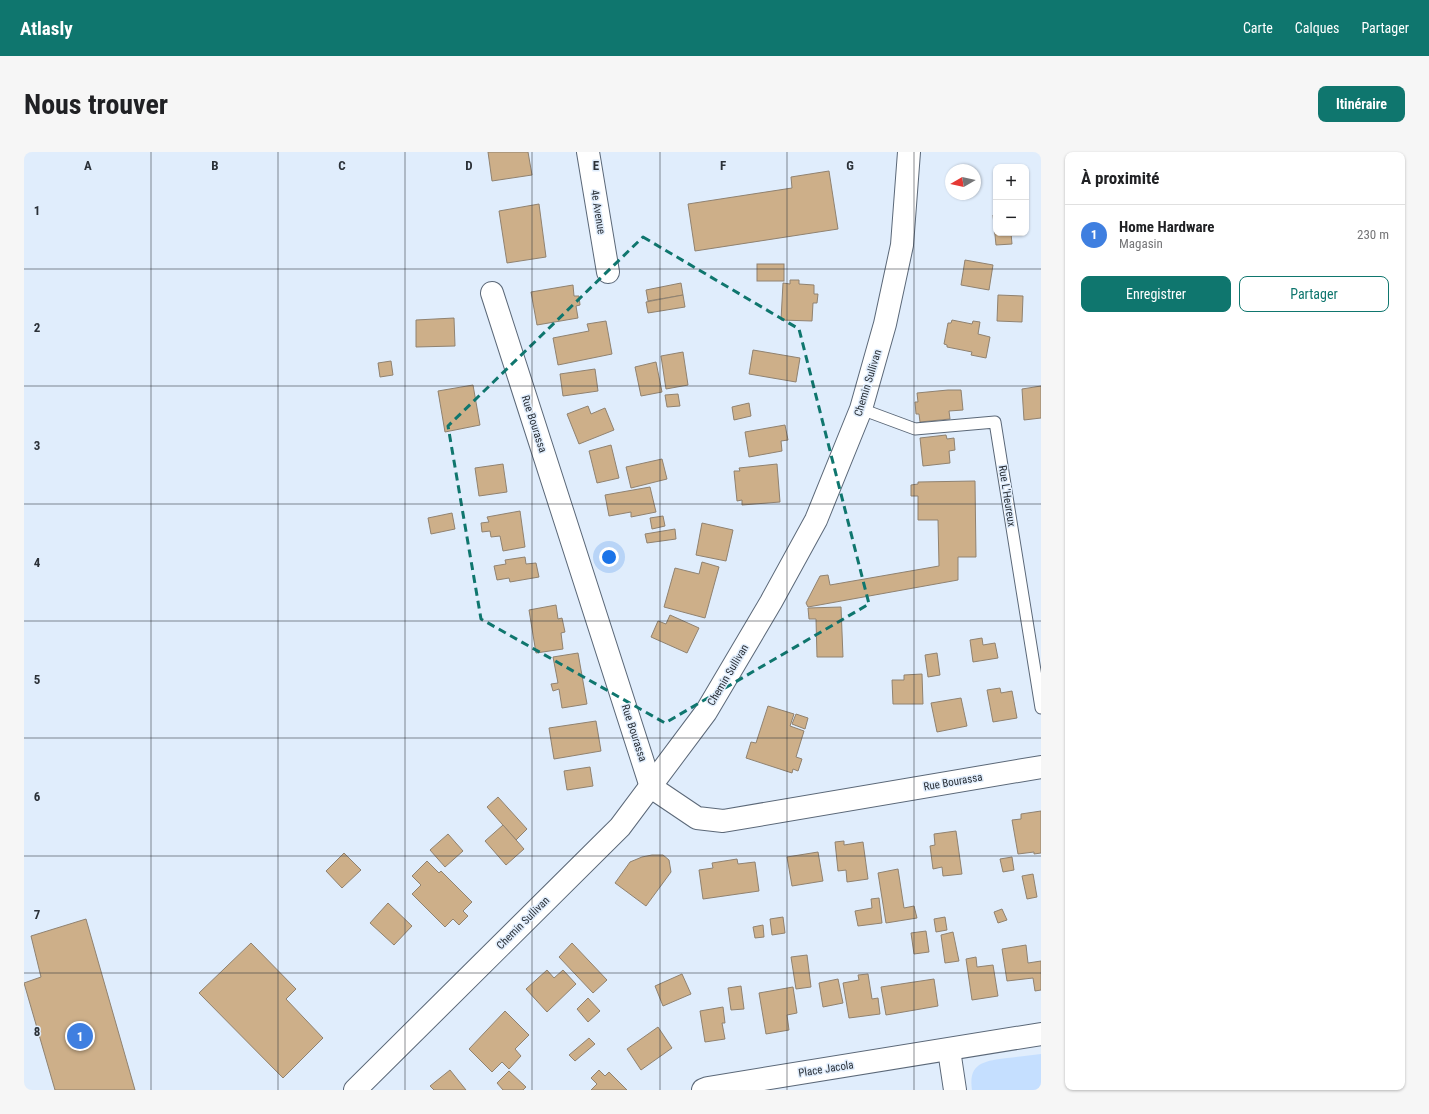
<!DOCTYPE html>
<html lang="fr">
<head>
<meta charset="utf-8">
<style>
	:root { --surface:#fff; --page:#f6f6f6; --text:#202124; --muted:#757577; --line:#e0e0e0; --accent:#0f766e }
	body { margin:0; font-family:"Roboto Condensed",sans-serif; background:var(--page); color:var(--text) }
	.controls { position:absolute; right:12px; top:12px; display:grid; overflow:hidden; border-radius:8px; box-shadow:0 1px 3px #0004 }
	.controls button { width:36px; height:36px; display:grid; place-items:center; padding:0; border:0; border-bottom:1px solid var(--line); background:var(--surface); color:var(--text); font:20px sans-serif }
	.compass { position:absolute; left:921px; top:12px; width:36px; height:36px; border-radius:50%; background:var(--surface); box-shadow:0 1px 3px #0004; rotate:261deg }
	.you { position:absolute; left:585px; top:405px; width:14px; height:14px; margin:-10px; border:3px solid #fff; border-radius:50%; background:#1a73e8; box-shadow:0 0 0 6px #1a73e833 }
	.badge { display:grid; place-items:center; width:26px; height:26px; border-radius:50%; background:var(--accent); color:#fff; font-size:13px; font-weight:700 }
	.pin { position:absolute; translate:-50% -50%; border:2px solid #fff; box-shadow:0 1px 4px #0006 }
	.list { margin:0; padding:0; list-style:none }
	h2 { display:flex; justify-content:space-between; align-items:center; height:52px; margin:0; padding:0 16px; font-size:17px }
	h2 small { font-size:13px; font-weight:400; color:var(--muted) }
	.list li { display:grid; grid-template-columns:26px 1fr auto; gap:12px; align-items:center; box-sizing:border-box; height:60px; padding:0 16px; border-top:1px solid var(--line) }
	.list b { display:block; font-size:15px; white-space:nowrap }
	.list p { margin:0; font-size:13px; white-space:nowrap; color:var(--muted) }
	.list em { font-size:13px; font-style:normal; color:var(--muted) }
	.actions { display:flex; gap:8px; padding:12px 16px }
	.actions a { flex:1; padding:9px 0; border:1px solid var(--accent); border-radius:8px; text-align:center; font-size:14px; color:var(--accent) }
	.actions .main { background:var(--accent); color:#fff }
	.map { position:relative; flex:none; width:1017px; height:938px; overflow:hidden; border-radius:8px }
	header { display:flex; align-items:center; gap:24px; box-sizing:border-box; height:56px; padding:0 20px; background:var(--accent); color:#fff }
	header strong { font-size:19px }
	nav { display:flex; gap:22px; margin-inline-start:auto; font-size:14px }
	.intro { display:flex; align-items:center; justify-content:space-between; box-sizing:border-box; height:96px; padding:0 24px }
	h1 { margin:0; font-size:28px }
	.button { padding:10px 18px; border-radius:8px; background:var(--accent); color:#fff; font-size:14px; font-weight:700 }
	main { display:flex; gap:24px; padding:0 24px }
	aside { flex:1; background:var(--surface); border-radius:8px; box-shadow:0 1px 3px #0004 }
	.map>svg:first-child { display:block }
	.green { fill:#c5dfff }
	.building { fill:#cdaf89; stroke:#908270 }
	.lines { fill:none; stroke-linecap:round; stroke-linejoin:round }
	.service-casing { stroke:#5b6878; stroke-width:13 }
	.minor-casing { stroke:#5b6878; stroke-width:24 }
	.secondary-casing { stroke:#5b6878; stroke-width:24 }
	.service { stroke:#fff; stroke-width:11 }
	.minor { stroke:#fff; stroke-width:22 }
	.secondary { stroke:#fff; stroke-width:22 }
	.marked { fill:none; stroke:#0f766e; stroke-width:3; stroke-dasharray:8 5; stroke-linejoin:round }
	.grid { fill:none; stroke:#2b3138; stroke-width:1; stroke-opacity:0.55 }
	.labels { text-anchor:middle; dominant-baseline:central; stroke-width:3; stroke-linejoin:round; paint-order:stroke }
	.street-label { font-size:11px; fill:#2b3138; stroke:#e0edfc }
	.grid-label { font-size:13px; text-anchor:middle; font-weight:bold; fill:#2b3138; stroke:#e0edfc; stroke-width:3; stroke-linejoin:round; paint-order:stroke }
</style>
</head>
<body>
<header>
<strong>Atlasly</strong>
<nav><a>Carte</a><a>Calques</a><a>Partager</a></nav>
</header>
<div class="intro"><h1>Nous trouver</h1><a class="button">Itinéraire</a></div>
<main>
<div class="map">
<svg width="1017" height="938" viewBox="0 0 1017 938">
	<rect width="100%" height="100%" fill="#e0edfc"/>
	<!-- green -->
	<path class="green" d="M1017 902V938H948C944 911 960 909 983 906 994 905 1006 903 1017 902Z"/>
	<!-- building -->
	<g class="building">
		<path d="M464 0H504L508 23 468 29Z"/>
		<path d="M805 19 814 77 671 99 664 52 768 36 767 25Z"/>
		<path d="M515 52 522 105 483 111 475 59Z"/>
		<path d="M969 63H972V81H987L988 92 972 93Z"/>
		<path d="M941 108 969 113 965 138 937 133Z"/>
		<rect x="733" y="112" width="27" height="17"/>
		<path d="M766 128H775V132L790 133V142H794L793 151H789L788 169 757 168 759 131 766 132Z"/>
		<path d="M657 131 659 143 624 149 622 138Z"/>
		<path d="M549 133 550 144H555L556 153 552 154 554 166 513 173 507 140Z"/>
		<path d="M659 143 661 155 624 161 622 150Z"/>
		<path d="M974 143 999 144 998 170 973 169Z"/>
		<path d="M430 166 431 194 392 195V168Z"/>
		<path d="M928 168 948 172 949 169 956 170 954 182 966 185 962 206 947 203 948 200 923 195V193L920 192 924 171H927Z"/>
		<path d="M582 169 588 202 534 213 529 186 565 179 563 172Z"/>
		<path d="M729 198 776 206 772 230 725 222Z"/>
		<path d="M659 200 664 233 642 237 637 204Z"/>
		<path d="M367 209 369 223 356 225 354 211Z"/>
		<path d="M632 210 638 240 617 244 611 215Z"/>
		<path d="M571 217 574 239 539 244 536 222Z"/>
		<path d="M449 233 456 273 421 280 414 239Z"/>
		<path d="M1017 234V266L1000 268 998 237Z"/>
		<path d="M924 238H937L939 258 925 259 926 267 896 270 895 262H892L891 250H894L893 241Z"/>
		<path d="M654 242 656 254 643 255 641 243Z"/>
		<path d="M725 251 727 264 710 268 708 255Z"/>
		<path d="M564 254 567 262 581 256 590 278 555 292 543 262Z"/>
		<path d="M761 273 764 288 757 289 758 299 725 305 721 280Z"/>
		<path d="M922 283 923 287 930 286 931 298 925 299 926 311 899 314 896 286Z"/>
		<path d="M587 293 595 326 573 331 565 299Z"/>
		<path d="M638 307 643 327 607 336 602 315Z"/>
		<path d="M479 312 483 340 455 344 451 316Z"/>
		<path d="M753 312 756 350 718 353V348L713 349 710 319H716L715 316Z"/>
		<path d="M951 329 952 405H934V428L784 455 782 451 796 424 804 423 806 433 915 414 914 368H894V344H887V333L894 332V330Z"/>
		<path d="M626 335 632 360 607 365V360L585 364 581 343Z"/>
		<path d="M496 359 501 395 479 399 476 384 467 385 466 379 458 380 457 371 465 370 463 365Z"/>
		<path d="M428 361 431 377 407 382 404 366Z"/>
		<path d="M639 364 641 374 628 377 626 366Z"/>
		<path d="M678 371 709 378 702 409 672 403Z"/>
		<path d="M651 377 652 387 623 391 621 382Z"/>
		<path d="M501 405 502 412 512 411 515 425 486 430 485 426 473 428 470 414 482 412 481 408Z"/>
		<path d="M678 410 695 415 681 466 640 455 651 416 675 422Z"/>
		<path d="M532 453 534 467 538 466 541 480 537 481 539 497 512 501 505 458Z"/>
		<path d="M817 455 819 505H793L792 467H785L784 456Z"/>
		<path d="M646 463 675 476 663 501 627 485 634 469 642 472Z"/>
		<path d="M958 486 959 493 971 491 974 506 949 510 946 488Z"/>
		<path d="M554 501 563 552 538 556 535 537 529 539 527 532 534 531 529 505Z"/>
		<path d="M913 501 916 523 904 525 901 503Z"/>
		<path d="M898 522 899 552H869L868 528H880V523Z"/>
		<path d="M976 536 977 541 988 539 993 566 969 570 963 538Z"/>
		<path d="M937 546 943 574 913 580 907 551Z"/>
		<path d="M744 554 770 562 766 574 780 579 772 605 778 607 774 619 769 617 768 621 722 606 727 590 732 591Z"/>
		<path d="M772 562 784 566 781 577 768 572Z"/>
		<path d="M572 569 577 599 530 607 525 576Z"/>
		<path d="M566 615 569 634 543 638 540 619Z"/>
		<path d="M474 645 503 677 492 688 463 655Z"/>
		<path d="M1017 659V701L1010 702V700L994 702 988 668 997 667V662Z"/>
		<path d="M479 673 500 697 482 713 461 689Z"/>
		<path d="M932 679 938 722 919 724 918 715 909 717 906 694 911 693 910 682Z"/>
		<path d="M424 682 439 699 421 715 406 698Z"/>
		<path d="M820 689V693L839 690 844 727 823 730 822 718 814 719 811 690Z"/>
		<path d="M794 700 799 729 768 734 763 705Z"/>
		<path d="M320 701 337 718 318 736 302 719Z"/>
		<path d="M628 703H639L645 708 647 720 622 754 591 731 606 710 618 705Z"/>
		<path d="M988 705 990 718 979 720 976 707Z"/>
		<path d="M713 707 714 712 731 710 735 739 679 747 675 718 689 716 688 711Z"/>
		<path d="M403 709 415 721 417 719 448 750 439 759 444 764 435 773 429 767 421 775 388 742 397 733 388 724Z"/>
		<path d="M874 717 880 756 890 754 893 766 862 771 854 721Z"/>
		<path d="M1009 722 1013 745 1003 747 998 724Z"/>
		<path d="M855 746 858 771 834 774 831 759 848 756 847 747Z"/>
		<path d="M364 751 388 774 370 793 346 771Z"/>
		<path d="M978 757 983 768 974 771 970 760Z"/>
		<path d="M759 765 761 781 748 783 746 767Z"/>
		<path d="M921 765 923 778 912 780 910 767Z"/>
		<path d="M62 767 111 938H31L0 831 17 825 7 784Z"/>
		<path d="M739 773 740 785 731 786 729 775Z"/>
		<path d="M902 779 905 800 890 802 887 781Z"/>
		<path d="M929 780 935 809 921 811 917 783Z"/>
		<path d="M227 791 272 837 262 847 299 886 259 926 175 841Z"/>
		<path d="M548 791 583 828 569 841 535 805Z"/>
		<path d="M1002 793 1004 811 1017 809V838L1011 839 1009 826 983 829 978 797Z"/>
		<path d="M783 803 787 835 772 837 767 805Z"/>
		<path d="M952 805 953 815 969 813 974 844 948 848 942 807Z"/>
		<path d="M523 818 530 826 539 818 552 832 523 860 502 837Z"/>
		<path d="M658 822 667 842 639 854 631 834Z"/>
		<path d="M844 822 848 847 854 846 856 862 825 866 819 831 835 828 834 823Z"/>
		<path d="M814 827 819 851 799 855 795 831Z"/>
		<path d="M910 827 914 854 862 863 857 835Z"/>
		<path d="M717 834 720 857 707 858 704 836Z"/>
		<path d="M769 835 773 861 763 863 765 878 742 882 735 841Z"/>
		<path d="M564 846 576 859 564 870 553 857Z"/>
		<path d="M699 855 701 871H698L701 887 681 890 676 859Z"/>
		<path d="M481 859 505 883 491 897 497 904 485 917 478 910 468 920 445 897Z"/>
		<path d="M634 875 648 896 617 918 603 897Z"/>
		<path d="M565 886 571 892 551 909 545 903Z"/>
		<path d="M426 918 442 938H410L406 934Z"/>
		<path d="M575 918 581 924 585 920 603 938H567L573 932 567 926Z"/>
		<path d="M485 919 502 935 499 938H479L473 931Z"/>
	</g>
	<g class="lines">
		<defs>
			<path id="service" d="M837 257 891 277 971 270 1017 556"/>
			<g id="minor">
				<path d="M564 0 584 120"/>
				<path d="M468 141 627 635 673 666 699 669 1017 615"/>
				<path d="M925 898 931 938"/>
				<path d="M679 938 684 936 1017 882"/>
			</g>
			<path id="secondary" d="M331 938 596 675 682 560 747 450 792 368 837 257 861 172 878 93 885 0"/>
		</defs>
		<!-- service casing -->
		<use href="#service" class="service-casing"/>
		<!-- minor casing -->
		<use href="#minor" class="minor-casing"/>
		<!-- secondary casing -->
		<use href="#secondary" class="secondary-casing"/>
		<!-- service -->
		<use href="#service" class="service"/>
		<!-- minor -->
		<use href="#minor" class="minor"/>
		<!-- secondary -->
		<use href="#secondary" class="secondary"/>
	</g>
	<!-- marked area -->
	<path class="marked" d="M619 85 775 177 845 452 641 571 457 467 424 274Z"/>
	<!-- grid -->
	<path class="grid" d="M127 0V938M254 0V938M381 0V938M508 0V938M636 0V938M763 0V938M890 0V938M0 117H1017M0 234H1017M0 352H1017M0 469H1017M0 586H1017M0 704H1017M0 821H1017"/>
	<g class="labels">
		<!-- street labels -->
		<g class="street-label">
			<text transform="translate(574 60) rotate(81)">4e Avenue</text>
			<text transform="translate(844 231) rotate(-73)">Chemin Sullivan</text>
			<text transform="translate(510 272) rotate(72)">Rue Bourassa</text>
			<text transform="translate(983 344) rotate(81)">Rue L'Heureux</text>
			<text transform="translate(704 523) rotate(-59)">Chemin Sullivan</text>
			<text transform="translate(610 581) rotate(72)">Rue Bourassa</text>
			<text transform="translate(929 630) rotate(-10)">Rue Bourassa</text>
			<text transform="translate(499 771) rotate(-45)">Chemin Sullivan</text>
			<text transform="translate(802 917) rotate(-9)">Place Jacola</text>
		</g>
	</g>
	<g class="grid-label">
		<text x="64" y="18">A</text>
		<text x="191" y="18">B</text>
		<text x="318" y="18">C</text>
		<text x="445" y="18">D</text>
		<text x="572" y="18">E</text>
		<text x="699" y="18">F</text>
		<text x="826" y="18">G</text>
		<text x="13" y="63">1</text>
		<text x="13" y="180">2</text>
		<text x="13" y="298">3</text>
		<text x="13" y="415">4</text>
		<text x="13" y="532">5</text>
		<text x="13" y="649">6</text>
		<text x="13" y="767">7</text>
		<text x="13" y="884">8</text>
	</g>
</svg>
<div class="controls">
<button>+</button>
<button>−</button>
</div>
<svg class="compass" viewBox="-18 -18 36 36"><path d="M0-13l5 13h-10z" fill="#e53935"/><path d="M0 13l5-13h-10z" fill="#757577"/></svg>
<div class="you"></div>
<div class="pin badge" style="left:56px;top:884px;background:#3f7fe0">1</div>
</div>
<aside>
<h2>À proximité<small></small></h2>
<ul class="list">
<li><span class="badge" style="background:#3f7fe0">1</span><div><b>Home Hardware</b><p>Magasin</p></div><em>230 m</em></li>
</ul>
<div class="actions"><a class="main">Enregistrer</a><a>Partager</a></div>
</aside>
</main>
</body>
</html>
